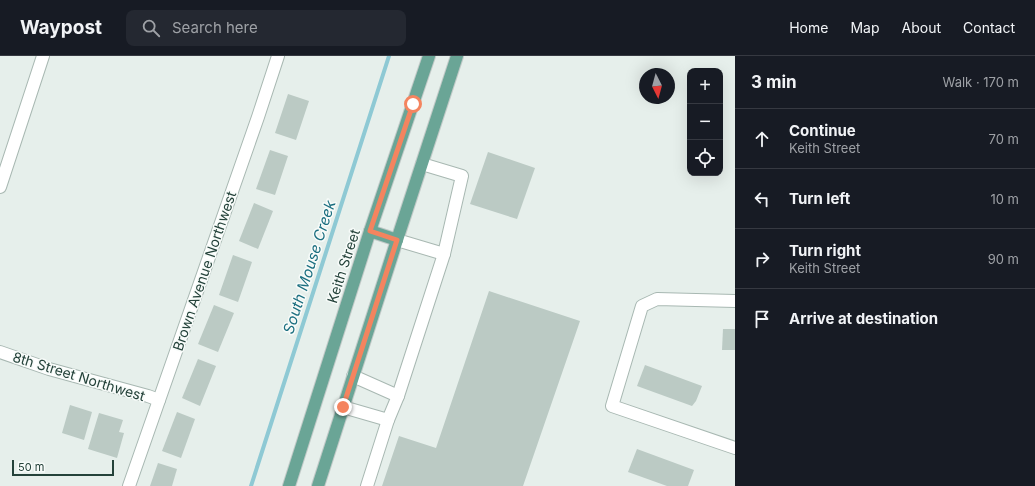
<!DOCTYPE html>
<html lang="en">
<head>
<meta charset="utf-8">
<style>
	:root { --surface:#171b24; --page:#242831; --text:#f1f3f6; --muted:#9ea1a6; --line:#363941 }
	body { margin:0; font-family:Inter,sans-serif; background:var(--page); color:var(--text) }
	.controls { position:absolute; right:12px; top:12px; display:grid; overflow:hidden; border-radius:8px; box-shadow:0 4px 16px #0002 }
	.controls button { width:36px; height:36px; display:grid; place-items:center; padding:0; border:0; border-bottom:1px solid var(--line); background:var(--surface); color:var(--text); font:20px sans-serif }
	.compass { position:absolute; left:639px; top:12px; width:36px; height:36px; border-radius:50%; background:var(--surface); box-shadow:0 4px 16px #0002; rotate:174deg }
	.scale { position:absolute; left:12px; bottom:10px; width:102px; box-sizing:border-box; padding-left:4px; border:2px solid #24423a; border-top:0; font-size:11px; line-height:14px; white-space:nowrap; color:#24423a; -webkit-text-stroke:3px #f7fbf9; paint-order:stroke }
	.stop { position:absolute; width:12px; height:12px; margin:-9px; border:3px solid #f4845f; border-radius:50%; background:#fff }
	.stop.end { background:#f4845f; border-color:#fff; box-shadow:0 1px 4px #0008 }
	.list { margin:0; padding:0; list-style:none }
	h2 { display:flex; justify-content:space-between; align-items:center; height:52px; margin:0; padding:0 16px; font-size:17px }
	h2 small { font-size:13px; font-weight:400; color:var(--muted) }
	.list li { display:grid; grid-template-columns:26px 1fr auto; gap:12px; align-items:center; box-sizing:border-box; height:60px; padding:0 16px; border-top:1px solid var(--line) }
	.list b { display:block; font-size:15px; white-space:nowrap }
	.list p { margin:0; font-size:13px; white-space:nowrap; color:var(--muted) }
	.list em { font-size:13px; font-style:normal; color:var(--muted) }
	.icon { flex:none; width:22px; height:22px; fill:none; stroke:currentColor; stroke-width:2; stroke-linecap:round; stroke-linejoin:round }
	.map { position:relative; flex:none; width:735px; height:430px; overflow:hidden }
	header { display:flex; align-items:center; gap:24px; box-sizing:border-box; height:56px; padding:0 20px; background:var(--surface); border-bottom:1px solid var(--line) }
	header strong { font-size:19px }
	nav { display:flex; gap:22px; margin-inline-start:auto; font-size:14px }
	.search { width:280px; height:36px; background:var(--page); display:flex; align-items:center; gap:10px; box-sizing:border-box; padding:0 14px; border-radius:8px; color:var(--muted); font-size:15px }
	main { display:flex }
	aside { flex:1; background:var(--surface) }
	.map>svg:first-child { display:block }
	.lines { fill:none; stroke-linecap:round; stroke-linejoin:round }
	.stream { stroke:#8ec9d4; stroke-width:4 }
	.building { fill:#bbcac4 }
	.minor-casing { stroke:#a8b8b2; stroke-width:14 }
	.major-casing { stroke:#c2cac8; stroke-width:14 }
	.minor { stroke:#fff; stroke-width:12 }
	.major { stroke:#6aa596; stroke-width:12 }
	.route { stroke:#f4845f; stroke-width:5 }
	.labels { text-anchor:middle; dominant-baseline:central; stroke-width:3; stroke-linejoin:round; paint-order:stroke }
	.street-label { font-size:14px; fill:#24423a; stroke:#f7fbf9 }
	.water-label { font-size:15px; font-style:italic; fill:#1c6f80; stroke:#f7fbf9 }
</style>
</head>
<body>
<header>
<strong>Waypost</strong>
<div class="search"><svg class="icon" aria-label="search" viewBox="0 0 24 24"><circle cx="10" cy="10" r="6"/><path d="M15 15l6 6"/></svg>Search here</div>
<nav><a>Home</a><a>Map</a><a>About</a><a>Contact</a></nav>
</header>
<main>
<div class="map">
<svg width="735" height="430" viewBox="0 0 735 430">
	<rect width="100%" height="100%" fill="#e6efeb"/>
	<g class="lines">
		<!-- stream -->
		<path class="stream" d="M251 430 389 0"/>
	</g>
	<!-- building -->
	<g class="building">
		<path d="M288 38 309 45 296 84 275 77Z"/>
		<path d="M270 94 288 100 275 139 256 133Z"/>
		<path d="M488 96 535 112 517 163 470 148Z"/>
		<path d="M254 147 273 155 258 193 239 185Z"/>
		<path d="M233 199 252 206 238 246 219 239Z"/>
		<path d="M489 235 580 265 523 430H382L399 380 436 392Z"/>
		<path d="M214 249 234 257 218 296 198 288Z"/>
		<path d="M723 273H735V294H722Z"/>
		<path d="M198 303 216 310 200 350 182 342Z"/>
		<path d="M645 309 702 330 696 345 692 350 637 330Z"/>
		<path d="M70 349 92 356 84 384 62 377Z"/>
		<path d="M177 356 195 363 181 402 162 395Z"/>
		<path d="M99 357 123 364 119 376 124 377 117 402 88 393Z"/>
		<path d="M637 393 694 414 688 430H667L628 416Z"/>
		<path d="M158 407 177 413 172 430H150Z"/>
	</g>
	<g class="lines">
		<defs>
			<g id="minor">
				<path d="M422 108 462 120 444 198"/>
				<path d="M0 131 43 0"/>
				<path d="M397 184 444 198 398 340"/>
				<path d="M735 245 657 243 642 250 612 350 735 392"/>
				<path d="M0 296 49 313 148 340 159 344"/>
				<path d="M353 320 398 340 388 364 367 430"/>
				<path d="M343 351 388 364"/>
				<path d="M129 430 258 61 278 0"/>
			</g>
			<g id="major">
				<path d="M370 175 397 184"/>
				<path d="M289 430 370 175 429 0"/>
				<path d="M318 430 397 184 457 0"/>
			</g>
		</defs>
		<!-- minor casing -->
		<use href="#minor" class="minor-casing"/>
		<!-- major casing -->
		<use href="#major" class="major-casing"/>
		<!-- minor -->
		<use href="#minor" class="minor"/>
		<!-- major -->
		<use href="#major" class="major"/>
	</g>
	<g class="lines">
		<!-- route -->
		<path class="route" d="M343 351 397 184 370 175 413 48"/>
	</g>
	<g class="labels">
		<!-- street labels -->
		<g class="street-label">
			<text transform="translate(343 210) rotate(-72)">Keith Street</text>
			<text transform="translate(204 215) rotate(-71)">Brown Avenue Northwest</text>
			<text transform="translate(79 320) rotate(17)">8th Street Northwest</text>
		</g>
		<!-- water labels -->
		<g class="water-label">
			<text transform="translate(309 211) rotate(-72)">South Mouse Creek</text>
		</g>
	</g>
</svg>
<div class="controls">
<button>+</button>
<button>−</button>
<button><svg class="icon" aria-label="locate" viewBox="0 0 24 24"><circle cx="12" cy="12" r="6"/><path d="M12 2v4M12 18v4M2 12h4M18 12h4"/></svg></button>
</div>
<svg class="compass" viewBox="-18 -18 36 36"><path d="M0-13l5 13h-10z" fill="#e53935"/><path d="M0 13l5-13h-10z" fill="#9ea1a6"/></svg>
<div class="scale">50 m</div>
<div class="stop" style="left:413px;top:48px"></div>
<div class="stop end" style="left:343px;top:351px"></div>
</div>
<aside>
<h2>3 min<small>Walk · 170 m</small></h2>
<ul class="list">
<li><svg class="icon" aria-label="ahead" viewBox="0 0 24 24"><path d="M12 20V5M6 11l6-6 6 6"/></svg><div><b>Continue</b><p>Keith Street</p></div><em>70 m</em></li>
<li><svg class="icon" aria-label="left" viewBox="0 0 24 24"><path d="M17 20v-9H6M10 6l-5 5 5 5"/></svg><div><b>Turn left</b></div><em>10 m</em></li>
<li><svg class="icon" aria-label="right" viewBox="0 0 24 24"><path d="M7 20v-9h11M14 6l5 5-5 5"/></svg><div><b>Turn right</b><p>Keith Street</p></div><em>90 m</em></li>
<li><svg class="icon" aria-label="arrive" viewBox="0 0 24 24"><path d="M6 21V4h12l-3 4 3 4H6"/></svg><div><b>Arrive at destination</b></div></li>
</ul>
</aside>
</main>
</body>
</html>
